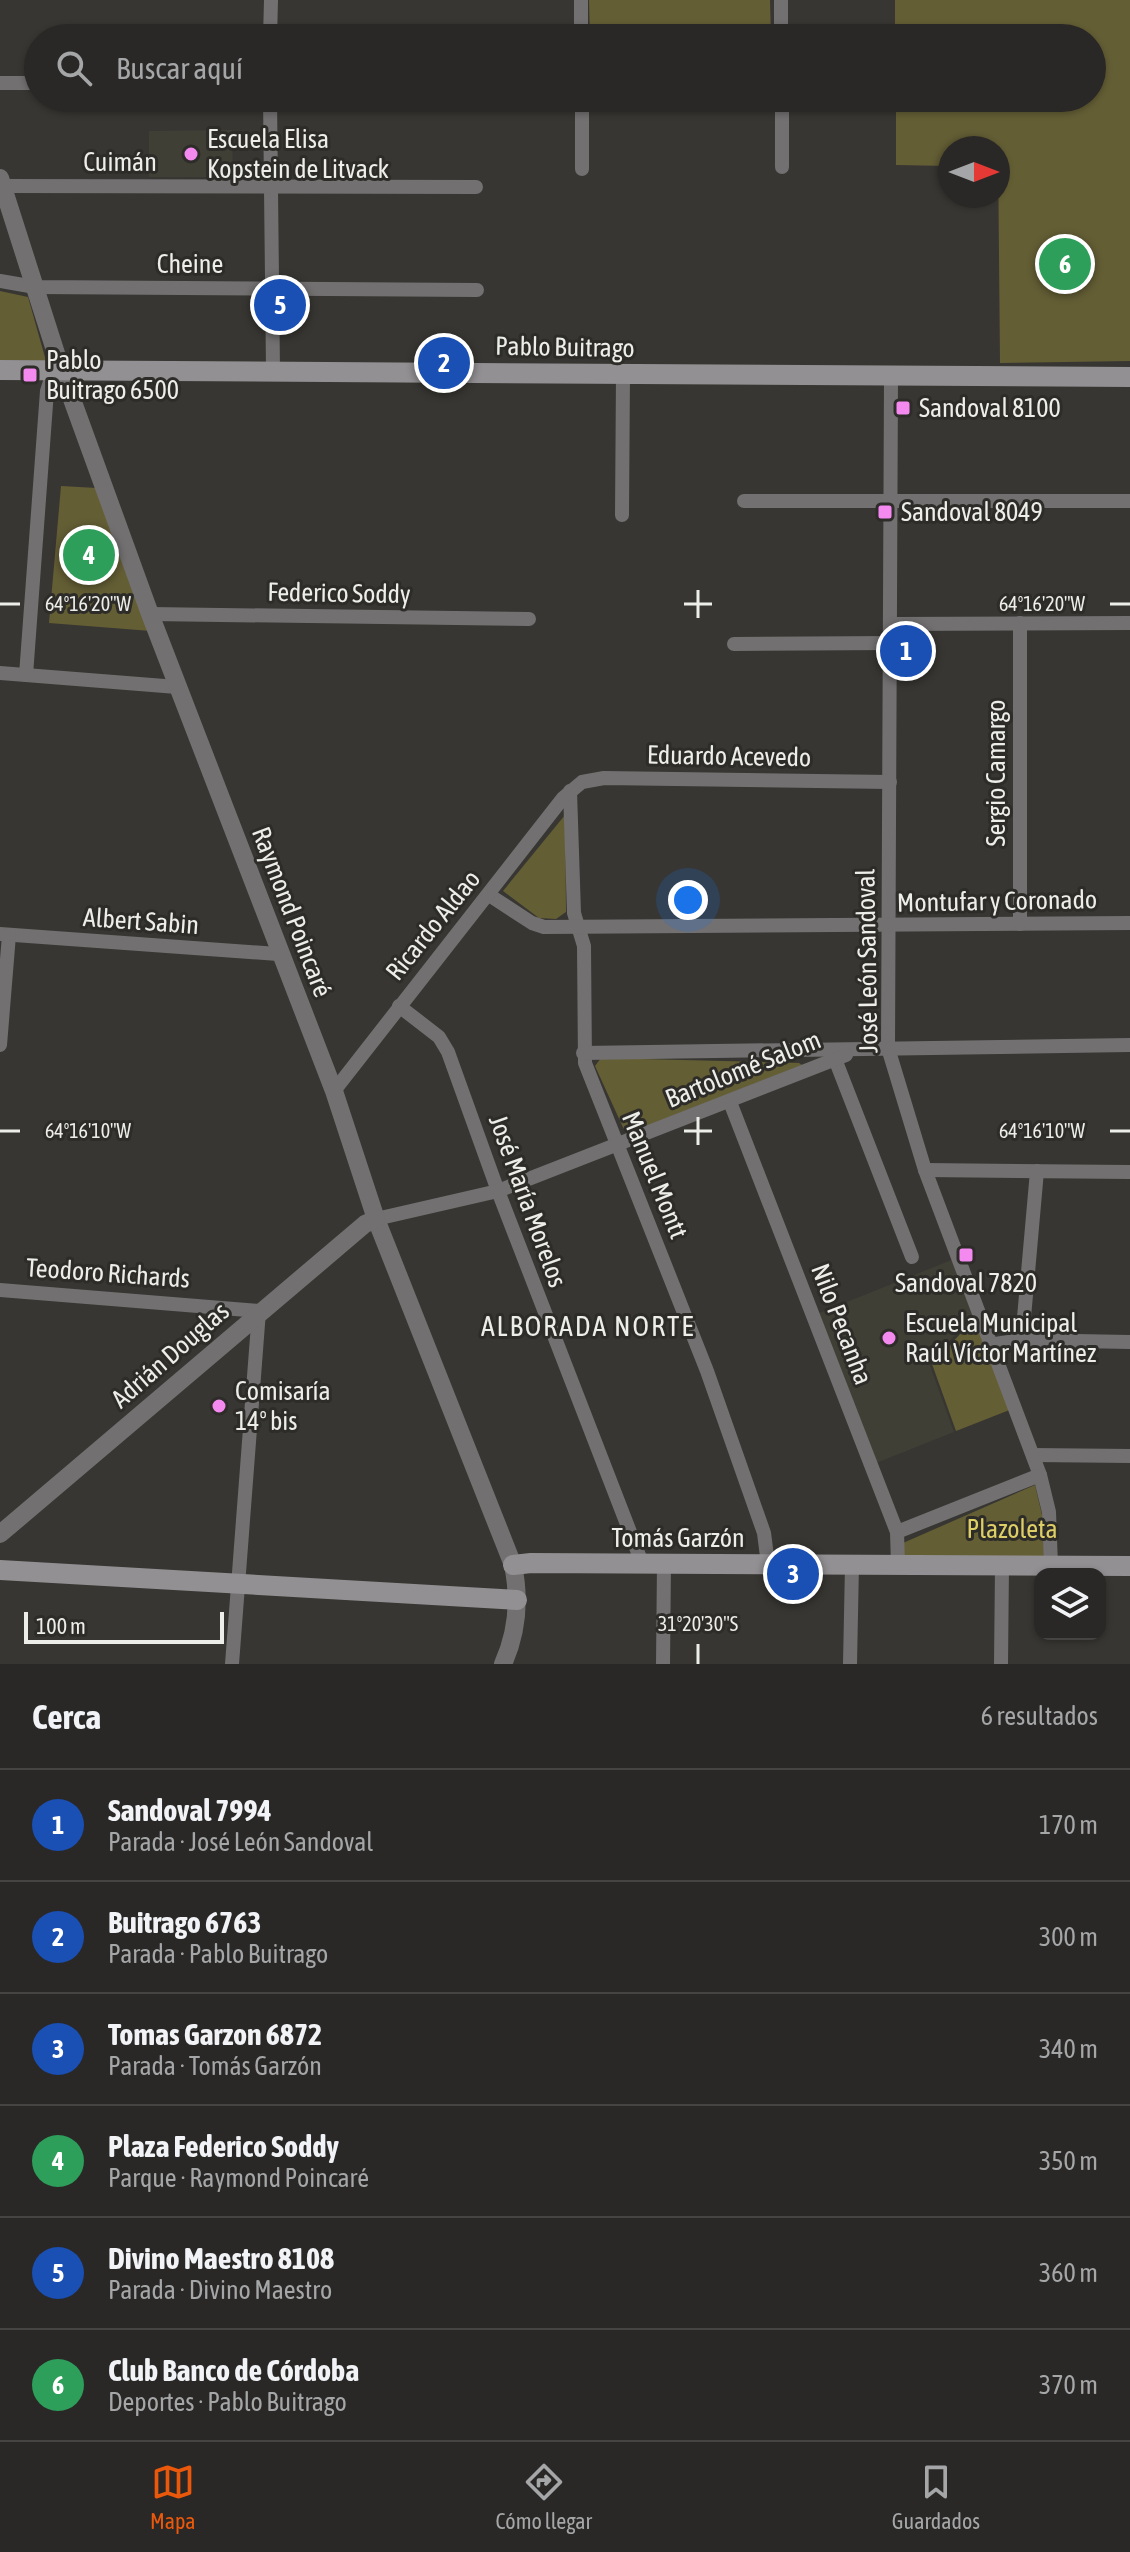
<!DOCTYPE html>
<html lang="es">
<head>
<meta charset="utf-8">
<style>
	:root { --surface:#292826; --page:#31302e; --text:#f1f3f6; --muted:#a5a6a7; --line:#454443; --accent:#ea580c }
	body { margin:0; font-family:"Asap Condensed",sans-serif; background:var(--page); color:var(--text) }
	.controls { position:absolute; right:24px; bottom:24px; display:grid; overflow:hidden; border-radius:16px; box-shadow:0 2px 6px #0004 }
	.controls button { width:72px; height:72px; display:grid; place-items:center; padding:0; border:0; border-bottom:2px solid var(--line); background:var(--surface); color:var(--text); font:40px sans-serif }
	.compass { position:absolute; left:938px; top:136px; width:72px; height:72px; border-radius:50%; background:var(--surface); box-shadow:0 2px 6px #0004; rotate:90deg }
	.scale { position:absolute; left:24px; bottom:20px; width:200px; box-sizing:border-box; padding-left:8px; border:4px solid #ededea; border-top:0; font-size:22px; line-height:28px; white-space:nowrap; color:#ededea; -webkit-text-stroke:6px #2d2c28; paint-order:stroke }
	.you { position:absolute; left:688px; top:900px; width:28px; height:28px; margin:-20px; border:6px solid #fff; border-radius:50%; background:#1a73e8; box-shadow:0 0 0 12px #1a73e833 }
	.badge { display:grid; place-items:center; width:52px; height:52px; border-radius:50%; background:var(--accent); color:#fff; font-size:26px; font-weight:700 }
	.pin { position:absolute; translate:-50% -50%; border:4px solid #fff; box-shadow:0 2px 8px #0006 }
	.list { margin:0; padding:0; list-style:none }
	h2 { display:flex; justify-content:space-between; align-items:center; height:104px; margin:0; padding:0 32px; font-size:34px }
	h2 small { font-size:26px; font-weight:400; color:var(--muted) }
	.list li { display:grid; grid-template-columns:52px 1fr auto; gap:24px; align-items:center; box-sizing:border-box; height:112px; padding:0 32px; border-top:2px solid var(--line) }
	.list b { display:block; font-size:30px; white-space:nowrap }
	.list p { margin:0; font-size:26px; white-space:nowrap; color:var(--muted) }
	.list em { font-size:26px; font-style:normal; color:var(--muted) }
	.icon { flex:none; width:44px; height:44px; fill:none; stroke:currentColor; stroke-width:2; stroke-linecap:round; stroke-linejoin:round }
	.map { position:relative; flex:none; width:1130px; height:1664px; overflow:hidden }
	.search { position:absolute; background:var(--surface); box-shadow:0 2px 6px #0004; left:24px; right:24px; top:24px; height:88px; display:flex; align-items:center; gap:20px; box-sizing:border-box; padding:0 28px; border-radius:44px; color:var(--muted); font-size:30px }
	.sheet { height:776px; background:var(--surface) }
	nav { display:flex; justify-content:space-around; align-items:center; box-sizing:border-box; height:112px; border-top:2px solid var(--line); background:var(--surface); font-size:22px; color:var(--muted) }
	nav a { display:grid; justify-items:center; gap:4px }
	nav .on { color:var(--accent) }
	.map>svg:first-child { display:block }
	.built { fill:#403f35 }
	.green { fill:#645e35 }
	.lines { fill:none; stroke-linecap:round; stroke-linejoin:round }
	.minor { stroke:#727071; stroke-width:14 }
	.tertiary { stroke:#727071; stroke-width:18 }
	.secondary { stroke:#929092; stroke-width:20 }
	.ticks { fill:none; stroke:#ededea; stroke-width:3 }
	.poi-dot { fill:#f489f0; stroke:#2d2c28; stroke-width:3 }
	.labels { text-anchor:middle; dominant-baseline:central; stroke-width:6; stroke-linejoin:round; paint-order:stroke }
	.poi-label { font-size:26px; fill:#ededea; stroke:#2d2c28; text-anchor:start }
	.street-label { font-size:26px; fill:#ededea; stroke:#2d2c28 }
	.park-label { font-size:26px; fill:#dece66; stroke:#2d2c28 }
	.neighbourhood-label { font-size:28px; letter-spacing:2px; fill:#ededea; stroke:#2d2c28 }
	.ticks-label { font-size:20px; text-anchor:middle; fill:#ededea; stroke:#2d2c28; stroke-width:6; stroke-linejoin:round; paint-order:stroke }
</style>
</head>
<body>
<div class="map">
<svg width="1130" height="1664" viewBox="0 0 1130 1664">
	<rect width="100%" height="100%" fill="#373632"/>
	<!-- built -->
	<g class="built">
		<path d="M232 130 233 177H149V131Z"/>
		<path d="M959 1257 978 1310 929 1363 954 1432 876 1463 817 1314Z"/>
	</g>
	<!-- green -->
	<g class="green">
		<path d="M589 0H770L771 38H590Z"/>
		<path d="M895 0H1130V361L1000 363 998 148H950V166L896 165V98H1092V38H895Z"/>
		<path d="M0 291 28 297 46 361 0 360Z"/>
		<path d="M61 486 97 488 151 631 49 623Z"/>
		<path d="M565 815 566 912 556 919 539 918 503 891Z"/>
		<path d="M601 1058 799 1063 802 1065 626 1134 595 1066Z"/>
		<path d="M979 1314 1012 1409 956 1431 932 1364Z"/>
		<path d="M1035 1485 1047 1536V1559L904 1561 903 1543Z"/>
	</g>
	<g class="lines">
		<!-- minor -->
		<g class="minor">
			<path d="M581 0V38"/>
			<path d="M781 0V38"/>
			<path d="M270 38 271 0"/>
			<path d="M0 83H38"/>
			<path d="M270 98 273 370"/>
			<path d="M582 98V169"/>
			<path d="M782 98V167"/>
			<path d="M3 186 476 187"/>
			<path d="M0 281 35 287 477 290"/>
			<path d="M891 378 888 1048 925 1170 1040 1475 1049 1512 1051 1565"/>
			<path d="M744 501H1130"/>
			<path d="M622 515 623 374"/>
			<path d="M150 614 529 619"/>
			<path d="M893 624 1130 623"/>
			<path d="M734 644 892 643"/>
			<path d="M0 673 177 687"/>
			<path d="M26 675 47 391 54 369"/>
			<path d="M570 791 574 913 584 946 585 1063 707 1371 764 1533 768 1564"/>
			<path d="M489 895 532 923 544 927 1130 923"/>
			<path d="M1020 924V623"/>
			<path d="M0 934 278 954"/>
			<path d="M399 1006 439 1037 448 1052 498 1191 642 1563"/>
			<path d="M0 1045 9 935"/>
			<path d="M583 1053 1130 1045"/>
			<path d="M835 1059 912 1257"/>
			<path d="M334 1091 563 798 582 782 604 778 890 782"/>
			<path d="M730 1102 897 1532 898 1565"/>
			<path d="M925 1170 1130 1172"/>
			<path d="M376 1219 498 1191 846 1055"/>
			<path d="M0 1290 259 1311 232 1664"/>
			<path d="M1022 1340 1037 1171"/>
			<path d="M988 1345 1022 1340 1130 1342"/>
			<path d="M1033 1455 1130 1456"/>
			<path d="M897 1532 1040 1475"/>
			<path d="M663 1664 664 1563"/>
			<path d="M850 1664 852 1565"/>
			<path d="M1001 1664 1002 1566"/>
		</g>
		<!-- tertiary -->
		<g class="tertiary">
			<path d="M0 178 61 369 150 614 334 1091 376 1219 513 1565C520 1599 517 1633 503 1664"/>
			<path d="M0 1534 365 1224 376 1219"/>
		</g>
		<!-- secondary -->
		<g class="secondary">
			<path d="M0 370 1130 377"/>
			<path d="M513 1565 531 1563 1130 1566"/>
			<path d="M0 1570 517 1600"/>
		</g>
	</g>
	<!-- ticks -->
	<path class="ticks" d="M698 590V618M0 604H20M684 604H712M1110 604H1130M698 1117V1145M0 1131H20M684 1131H712M1110 1131H1130M698 1644V1664"/>
	<!-- markers -->
	<g class="poi-dot">
		<circle cx="191" cy="154" r="8"/>
		<rect x="22" y="367" width="16" height="16" rx="4"/>
		<rect x="895" y="400" width="16" height="16" rx="4"/>
		<rect x="877" y="504" width="16" height="16" rx="4"/>
		<rect x="958" y="1247" width="16" height="16" rx="4"/>
		<circle cx="889" cy="1338" r="8"/>
		<circle cx="219" cy="1406" r="8"/>
	</g>
	<g class="labels">
		<!-- poi labels -->
		<g class="poi-label">
			<text x="207" y="139">Escuela Elisa<tspan x="207" dy="30">Kopstein de Litvack</tspan></text>
			<text x="46" y="360">Pablo<tspan x="46" dy="30">Buitrago 6500</tspan></text>
			<text x="919" y="408">Sandoval 8100</text>
			<text x="901" y="512">Sandoval 8049</text>
			<text x="966" y="1283" text-anchor="middle">Sandoval 7820</text>
			<text x="905" y="1323">Escuela Municipal<tspan x="905" dy="30">Raúl Víctor Martínez</tspan></text>
			<text x="235" y="1391">Comisaría<tspan x="235" dy="30">14º bis</tspan></text>
		</g>
		<!-- street labels -->
		<g class="street-label">
			<text x="120" y="162">Cuimán</text>
			<text x="190" y="264">Cheine</text>
			<text transform="translate(565 347) rotate(1)">Pablo Buitrago</text>
			<text transform="translate(339 593) rotate(1)">Federico Soddy</text>
			<text transform="translate(729 756) rotate(1)">Eduardo Acevedo</text>
			<text transform="translate(996 773) rotate(-90)">Sergio Camargo</text>
			<text transform="translate(997 901) rotate(-1)">Montufar y Coronado</text>
			<text transform="translate(292 912) rotate(69)">Raymond Poincaré</text>
			<text transform="translate(141 921) rotate(4)">Albert Sabin</text>
			<text transform="translate(433 925) rotate(-51)">Ricardo Aldao</text>
			<text transform="translate(867 961) rotate(-91)">José León Sandoval</text>
			<text transform="translate(743 1069) rotate(-22)">Bartolomé Salom</text>
			<text transform="translate(655 1175) rotate(68)">Manuel Montt</text>
			<text transform="translate(528 1201) rotate(70)">José María Morelos</text>
			<text transform="translate(108 1273) rotate(4)">Teodoro Richards</text>
			<text transform="translate(842 1324) rotate(69)">Nilo Pecanha</text>
			<text transform="translate(170 1355) rotate(-41)">Adrián Douglas</text>
			<text x="678" y="1538">Tomás Garzón</text>
		</g>
		<!-- park labels -->
		<g class="park-label">
			<text x="1012" y="1529">Plazoleta</text>
		</g>
		<!-- neighbourhood labels -->
		<g class="neighbourhood-label">
			<text x="588" y="1326">ALBORADA NORTE</text>
		</g>
	</g>
	<g class="ticks-label">
		<text x="88" y="611">64°16'20"W</text>
		<text x="1042" y="611">64°16'20"W</text>
		<text x="1042" y="1138">64°16'10"W</text>
		<text x="88" y="1138">64°16'10"W</text>
		<text x="698" y="1631">31°20'30"S</text>
	</g>
</svg>
<div class="controls">
<button><svg class="icon" aria-label="layers" viewBox="0 0 24 24"><path d="M12 4l9 5-9 5-9-5zM3 14l9 5 9-5"/></svg></button>
</div>
<svg class="compass" viewBox="-18 -18 36 36"><path d="M0-13l5 13h-10z" fill="#e53935"/><path d="M0 13l5-13h-10z" fill="#a5a6a7"/></svg>
<div class="scale">100 m</div>
<div class="you"></div>
<div class="pin badge" style="left:906px;top:651px;background:#1a4fb4">1</div>
<div class="pin badge" style="left:444px;top:363px;background:#1a4fb4">2</div>
<div class="pin badge" style="left:793px;top:1574px;background:#1a4fb4">3</div>
<div class="pin badge" style="left:89px;top:555px;background:#2e9e5b">4</div>
<div class="pin badge" style="left:280px;top:305px;background:#1a4fb4">5</div>
<div class="pin badge" style="left:1065px;top:264px;background:#2e9e5b">6</div>
<div class="search"><svg class="icon" aria-label="search" viewBox="0 0 24 24"><circle cx="10" cy="10" r="6"/><path d="M15 15l6 6"/></svg>Buscar aquí</div>
</div>
<section class="sheet">
<h2>Cerca<small>6 resultados</small></h2>
<ul class="list">
<li><span class="badge" style="background:#1a4fb4">1</span><div><b>Sandoval 7994</b><p>Parada · José León Sandoval</p></div><em>170 m</em></li>
<li><span class="badge" style="background:#1a4fb4">2</span><div><b>Buitrago 6763</b><p>Parada · Pablo Buitrago</p></div><em>300 m</em></li>
<li><span class="badge" style="background:#1a4fb4">3</span><div><b>Tomas Garzon 6872</b><p>Parada · Tomás Garzón</p></div><em>340 m</em></li>
<li><span class="badge" style="background:#2e9e5b">4</span><div><b>Plaza Federico Soddy</b><p>Parque · Raymond Poincaré</p></div><em>350 m</em></li>
<li><span class="badge" style="background:#1a4fb4">5</span><div><b>Divino Maestro 8108</b><p>Parada · Divino Maestro</p></div><em>360 m</em></li>
<li><span class="badge" style="background:#2e9e5b">6</span><div><b>Club Banco de Córdoba</b><p>Deportes · Pablo Buitrago</p></div><em>370 m</em></li>
</ul>
</section>
<nav>
<a class="on"><svg class="icon" aria-label="map" viewBox="0 0 24 24"><path d="M3 6l6-2 6 2 6-2v14l-6 2-6-2-6 2zM9 4v14M15 6v14"/></svg>Mapa</a>
<a><svg class="icon" aria-label="directions" viewBox="0 0 24 24"><path d="M12 3l9 9-9 9-9-9zM9 14v-3h6M13 9l2 2-2 2"/></svg>Cómo llegar</a>
<a><svg class="icon" aria-label="saved" viewBox="0 0 24 24"><path d="M7 4h10v16l-5-4-5 4z"/></svg>Guardados</a>
</nav>
</body>
</html>
